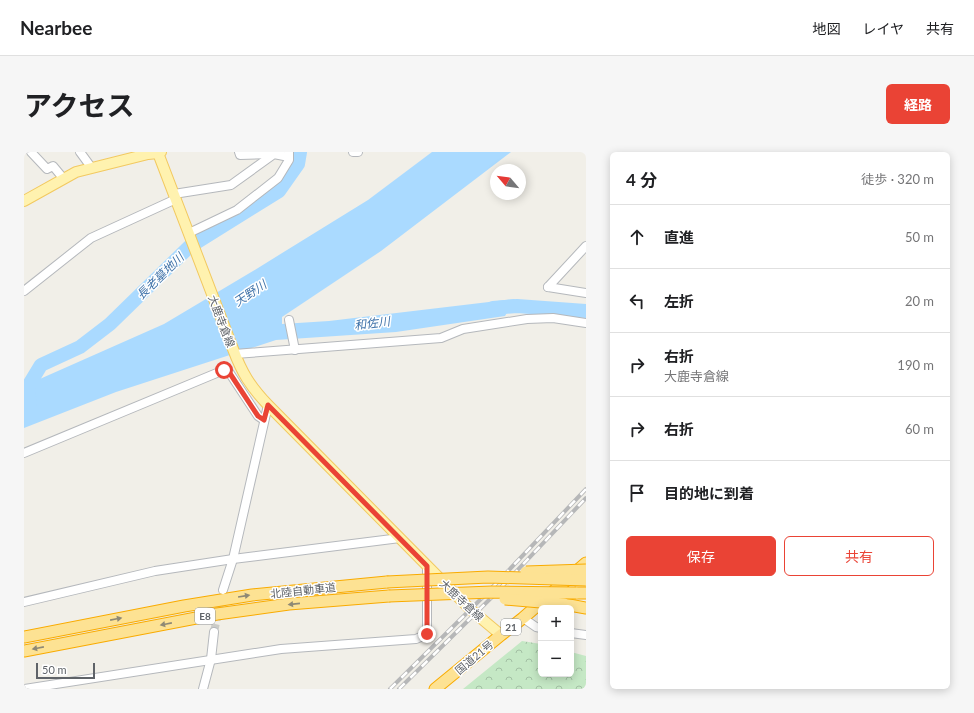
<!DOCTYPE html>
<html lang="ja">
<head>
<meta charset="utf-8">
<style>
	:root { --surface:#fff; --page:#f6f6f6; --text:#202124; --muted:#757577; --line:#e0e0e0; --accent:#ea4335 }
	body { margin:0; font-family:Lato,"Noto Sans JP",sans-serif; background:var(--page); color:var(--text) }
	.controls { position:absolute; right:12px; bottom:12px; display:grid; overflow:hidden; border-radius:6px; box-shadow:0 2px 10px #0003 }
	.controls button { width:36px; height:36px; display:grid; place-items:center; padding:0; border:0; border-bottom:1px solid var(--line); background:var(--surface); color:var(--text); font:20px sans-serif }
	.compass { position:absolute; left:466px; top:12px; width:36px; height:36px; border-radius:50%; background:var(--surface); box-shadow:0 2px 10px #0003; rotate:299deg }
	.scale { position:absolute; left:12px; bottom:10px; width:59px; box-sizing:border-box; padding-left:4px; border:2px solid #5f6368; border-top:0; font-size:11px; line-height:14px; white-space:nowrap; color:#5f6368; -webkit-text-stroke:3px #fff; paint-order:stroke }
	.stop { position:absolute; width:12px; height:12px; margin:-9px; border:3px solid #ea4335; border-radius:50%; background:#fff }
	.stop.end { background:#ea4335; border-color:#fff; box-shadow:0 1px 4px #0008 }
	.list { margin:0; padding:0; list-style:none }
	h2 { display:flex; justify-content:space-between; align-items:center; height:52px; margin:0; padding:0 16px; font-size:17px }
	h2 small { font-size:13px; font-weight:400; color:var(--muted) }
	.list li { display:grid; grid-template-columns:26px 1fr auto; gap:12px; align-items:center; box-sizing:border-box; height:64px; padding:0 16px; border-top:1px solid var(--line) }
	.list b { display:block; font-size:15px; white-space:nowrap }
	.list p { margin:0; font-size:13px; white-space:nowrap; color:var(--muted) }
	.list em { font-size:13px; font-style:normal; color:var(--muted) }
	.actions { display:flex; gap:8px; padding:12px 16px }
	.actions a { flex:1; padding:9px 0; border:1px solid var(--accent); border-radius:6px; text-align:center; font-size:14px; color:var(--accent) }
	.actions .main { background:var(--accent); color:#fff }
	.icon { flex:none; width:22px; height:22px; fill:none; stroke:currentColor; stroke-width:2; stroke-linecap:round; stroke-linejoin:round }
	.map { position:relative; flex:none; width:562px; height:537px; overflow:hidden; border-radius:6px }
	header { display:flex; align-items:center; gap:24px; box-sizing:border-box; height:56px; padding:0 20px; background:var(--surface); border-bottom:1px solid var(--line) }
	header strong { font-size:19px }
	nav { display:flex; gap:22px; margin-inline-start:auto; font-size:14px }
	.intro { display:flex; align-items:center; justify-content:space-between; box-sizing:border-box; height:96px; padding:0 24px }
	h1 { margin:0; font-size:28px }
	.button { padding:10px 18px; border-radius:6px; background:var(--accent); color:#fff; font-size:14px; font-weight:700 }
	main { display:flex; gap:24px; padding:0 24px }
	aside { flex:1; background:var(--surface); border-radius:6px; box-shadow:0 2px 10px #0003 }
	.map>svg:first-child { display:block }
	.forest { fill:url(#forest-crowns) }
	.water { fill:#aadaff }
	.lines { fill:none; stroke-linecap:round; stroke-linejoin:round }
	.river { stroke:#aadaff; stroke-width:14 }
	.minor-tunnel { stroke:#ccccc8; stroke-width:8; stroke-dasharray:8 4; stroke-linecap:butt }
	.minor-casing { stroke:#b5b8bc; stroke-width:10 }
	.major-casing { stroke:#f2c960; stroke-width:12 }
	.highway-casing { stroke:#f9ab00; stroke-width:13 }
	.minor { stroke:#fff; stroke-width:8 }
	.major { stroke:#fff2af; stroke-width:10 }
	.highway { stroke:#fde293; stroke-width:11 }
	.rail-casing { stroke:#b6b7b8; stroke-width:4 }
	.rail { stroke:#fff; stroke-width:2.5; stroke-dasharray:8; stroke-linecap:butt }
	.highway-bridge-casing { stroke:#f9ab00; stroke-width:13; stroke-linecap:butt }
	.highway-bridge { stroke:#fde293; stroke-width:11 }
	.oneway { fill:#8e8975 }
	.route { stroke:#ea4335; stroke-width:5 }
	.labels { text-anchor:middle; dominant-baseline:central; stroke-width:3; stroke-linejoin:round; paint-order:stroke }
	.shield { fill:#fff; stroke:#8f9295; stroke-width:1 }
	.shield-label { font-size:10px; font-weight:bold; fill:#5f6368 }
	.street-label { font-size:11px; fill:#5f6368; stroke:#fff }
	.water-label { font-size:12px; font-style:italic; fill:#4174aa; stroke:#fff }
</style>
</head>
<body>
<header>
<strong>Nearbee</strong>
<nav><a>地図</a><a>レイヤ</a><a>共有</a></nav>
</header>
<div class="intro"><h1>アクセス</h1><a class="button">経路</a></div>
<main>
<div class="map">
<svg width="562" height="537" viewBox="0 0 562 537">
	<defs>
		<pattern id="forest-crowns" width="20" height="18" patternUnits="userSpaceOnUse"><rect width="20" height="18" fill="#c5e8c5"/><path d="M2 6a3 3 0 1 1 6 0M12 15a3 3 0 1 1 6 0" fill="none" stroke="#a3c0a4"/></pattern>
	</defs>
	<rect width="100%" height="100%" fill="#f1efe8"/>
	<!-- forest -->
	<path class="forest" d="M498 489 517 492V522H547V500L562 504V537H439Z"/>
	<!-- water -->
	<path class="water" d="M408 0H487L357 99 258 165V172L305 169 491 147 481 164 372 180 252 188 92 240 0 276V234L140 172 229 119 344 48Z"/>
	<g class="lines">
		<!-- river -->
		<g class="river">
			<path d="M469 156 493 154 562 159"/>
			<path d="M6 250 3 236 17 213 56 195 86 172 165 95 255 39 274 12 276 0"/>
		</g>
		<!-- minor-tunnel -->
		<path class="minor-tunnel" d="M190 480 198 443"/>
		<defs>
			<g id="minor">
				<path d="M7 0 23 17 29 14 39 26"/>
				<path d="M56 0 67 15"/>
				<path d="M215 0 216 3 250 2"/>
				<path d="M329 0H334"/>
				<path d="M150 42 207 33 250 2 265 5"/>
				<path d="M165 81 213 58 254 26 265 8V0"/>
				<path d="M524 135 562 94"/>
				<path d="M524 135 562 141"/>
				<path d="M0 139 67 86 152 47"/>
				<path d="M265 168 271 198"/>
				<path d="M211 202 417 186 439 177 503 167 529 166 562 171"/>
				<path d="M0 301 200 218 205 220 234 264 240 268"/>
				<path d="M199 438 209 407 244 253"/>
				<path d="M0 450 131 419 209 407 376 386"/>
				<path d="M499 466 512 475 517 476"/>
				<path d="M547 481 562 483"/>
				<path d="M0 537 257 497 392 487 403 482V414"/>
				<path d="M179 537 187 507 190 480"/>
			</g>
			<g id="major">
				<path d="M137 0 134 1 209 197C218 221 226 234 244 253L446 457 477 483"/>
				<path d="M0 49 52 20 124 2 134 1"/>
			</g>
			<g id="highway">
				<path d="M552 441H562"/>
				<path d="M540 452 562 456"/>
				<path d="M0 485 160 454 228 443 363 430"/>
				<path d="M0 499 193 462 265 452 365 444"/>
				<path d="M411 537 477 483 499 466 562 411"/>
			</g>
		</defs>
		<!-- minor casing -->
		<use href="#minor" class="minor-casing"/>
		<!-- major casing -->
		<use href="#major" class="major-casing"/>
		<!-- highway casing -->
		<use href="#highway" class="highway-casing"/>
		<!-- minor -->
		<use href="#minor" class="minor"/>
		<!-- major -->
		<use href="#major" class="major"/>
		<!-- highway -->
		<use href="#highway" class="highway"/>
		<defs>
			<g id="rail">
				<path d="M366 537 464 440 562 337"/>
				<path d="M375 537 468 445 562 346"/>
			</g>
		</defs>
		<!-- rail casing -->
		<use href="#rail" class="rail-casing"/>
		<!-- rail -->
		<use href="#rail" class="rail"/>
		<defs>
			<g id="highway-bridge">
				<path d="M502 420 562 418"/>
				<path d="M363 430 464 425 562 428"/>
				<path d="M365 444 468 440 552 441"/>
				<path d="M481 447 540 452"/>
			</g>
		</defs>
		<!-- highway-bridge casing -->
		<use href="#highway-bridge" class="highway-bridge-casing"/>
		<!-- highway-bridge -->
		<use href="#highway-bridge" class="highway-bridge"/>
	</g>
	<!-- one-way arrows -->
	<defs><path id="oneway-solid" d="M-6-.8H1V-3.2L6.5 0L1 3.2V.8H-6Z"/></defs>
	<g class="oneway">
		<use href="#oneway-solid" transform="translate(220 444) rotate(-9)"/>
		<use href="#oneway-solid" transform="translate(270 452) rotate(174)"/>
		<use href="#oneway-solid" transform="translate(92 467) rotate(-11)"/>
		<use href="#oneway-solid" transform="translate(142 472) rotate(169)"/>
		<use href="#oneway-solid" transform="translate(14 496) rotate(169)"/>
	</g>
	<g class="lines">
		<!-- route -->
		<path class="route" d="M200 218 205 220 234 264 240 268 244 253 403 414V482"/>
	</g>
	<g class="labels">
		<!-- shield labels -->
		<g class="shield">
			<rect x="171" y="456" width="20" height="16" rx="3"/>
			<rect x="477" y="467" width="20" height="16" rx="3"/>
		</g>
		<g class="shield-label">
			<text x="181" y="464">E8</text>
			<text x="487" y="475">21</text>
		</g>
		<!-- street labels -->
		<g class="street-label">
			<text transform="translate(198 169) rotate(69)">大鹿寺倉線</text>
			<text transform="translate(279 438) rotate(-6)">北陸自動車道</text>
			<text transform="translate(438 448) rotate(43)">大鹿寺倉線</text>
			<text transform="translate(450 505) rotate(-40)">国道21号</text>
		</g>
		<!-- water labels -->
		<g class="water-label">
			<text transform="translate(136 124) rotate(-44)">長老墓地川</text>
			<text transform="translate(226 141) rotate(-34)">天野川</text>
			<text transform="translate(348 171) rotate(-7)">和佐川</text>
		</g>
	</g>
</svg>
<div class="controls">
<button>+</button>
<button>−</button>
</div>
<svg class="compass" viewBox="-18 -18 36 36"><path d="M0-13l5 13h-10z" fill="#e53935"/><path d="M0 13l5-13h-10z" fill="#757577"/></svg>
<div class="scale">50 m</div>
<div class="stop" style="left:200px;top:218px"></div>
<div class="stop end" style="left:403px;top:482px"></div>
</div>
<aside>
<h2>4 分<small>徒歩 · 320 m</small></h2>
<ul class="list">
<li><svg class="icon" aria-label="ahead" viewBox="0 0 24 24"><path d="M12 20V5M6 11l6-6 6 6"/></svg><div><b>直進</b></div><em>50 m</em></li>
<li><svg class="icon" aria-label="left" viewBox="0 0 24 24"><path d="M17 20v-9H6M10 6l-5 5 5 5"/></svg><div><b>左折</b></div><em>20 m</em></li>
<li><svg class="icon" aria-label="right" viewBox="0 0 24 24"><path d="M7 20v-9h11M14 6l5 5-5 5"/></svg><div><b>右折</b><p>大鹿寺倉線</p></div><em>190 m</em></li>
<li><svg class="icon" aria-label="right" viewBox="0 0 24 24"><path d="M7 20v-9h11M14 6l5 5-5 5"/></svg><div><b>右折</b></div><em>60 m</em></li>
<li><svg class="icon" aria-label="arrive" viewBox="0 0 24 24"><path d="M6 21V4h12l-3 4 3 4H6"/></svg><div><b>目的地に到着</b></div></li>
</ul>
<div class="actions"><a class="main">保存</a><a>共有</a></div>
</aside>
</main>
</body>
</html>
